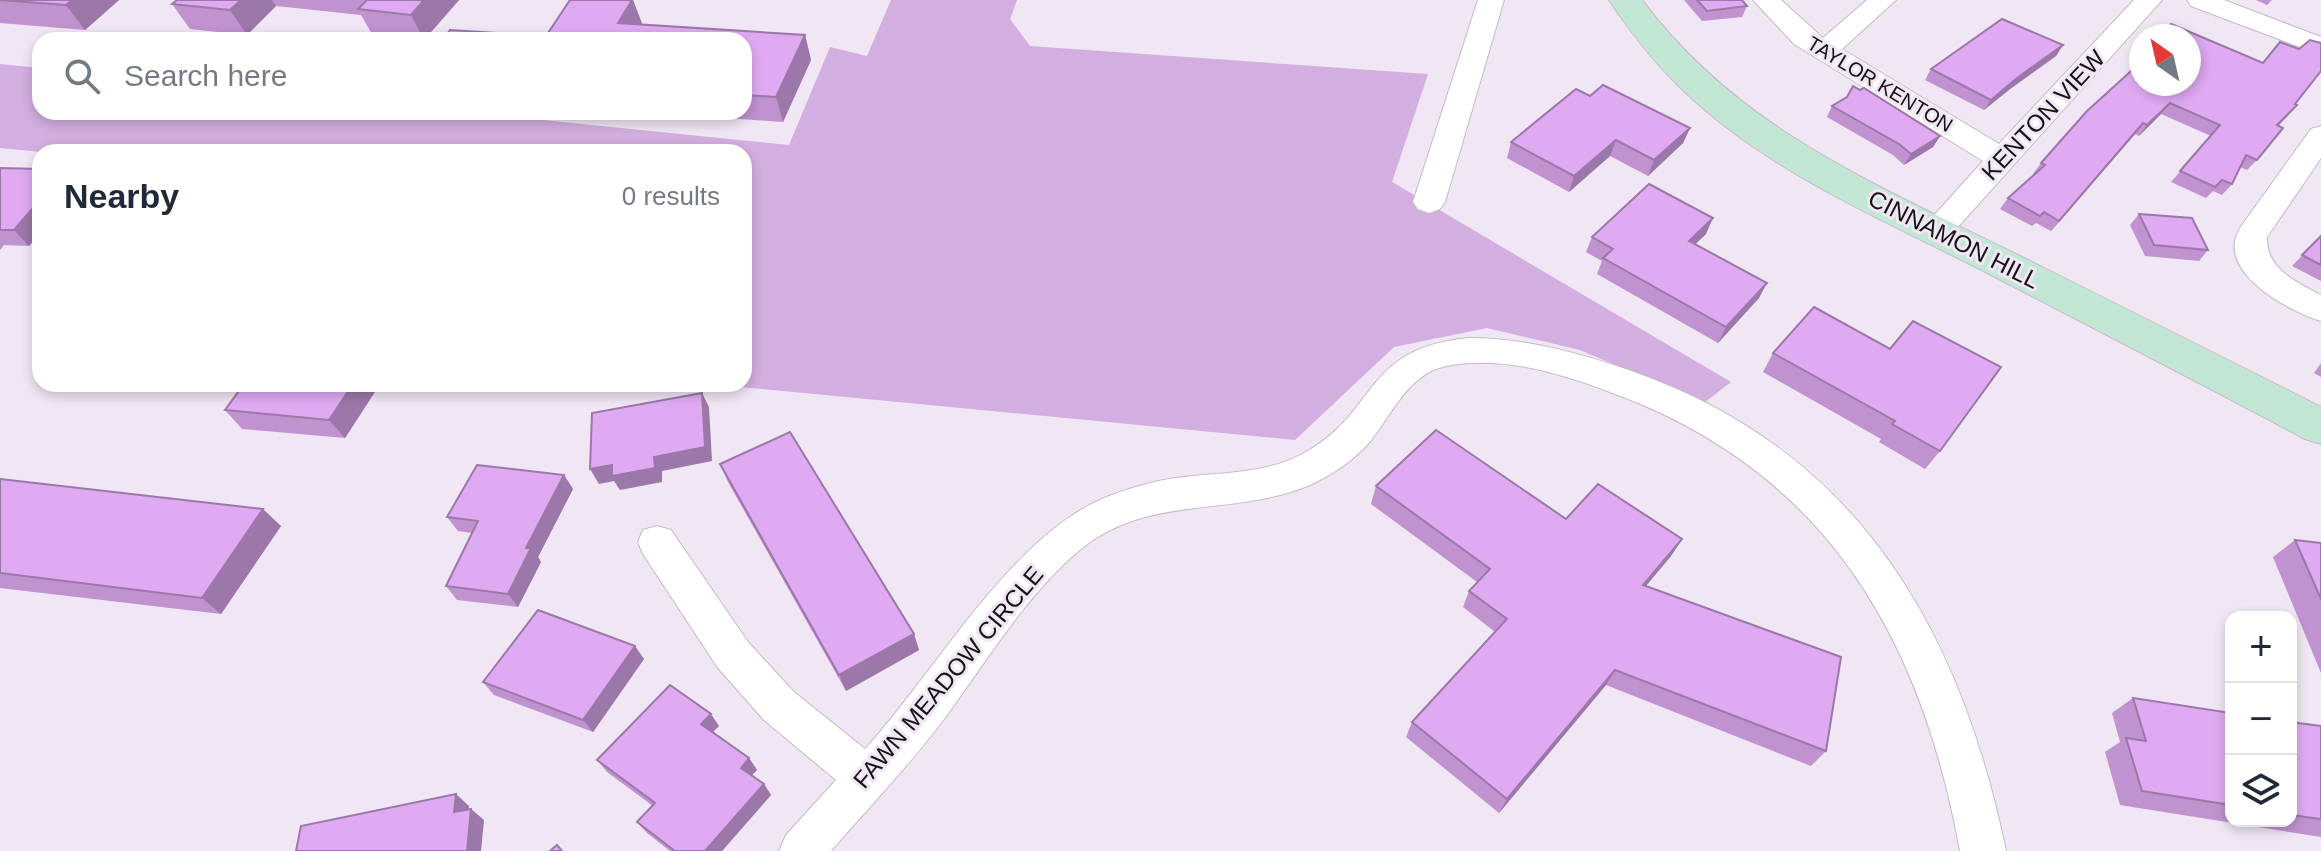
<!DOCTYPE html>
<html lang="en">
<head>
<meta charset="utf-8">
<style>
	:root { --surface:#fff; --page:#f6f6f7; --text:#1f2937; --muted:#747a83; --line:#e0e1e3 }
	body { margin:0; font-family:Helvetica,sans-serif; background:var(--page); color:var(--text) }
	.controls { position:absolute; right:24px; bottom:24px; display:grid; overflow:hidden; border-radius:16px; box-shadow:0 4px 12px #0003 }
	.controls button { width:72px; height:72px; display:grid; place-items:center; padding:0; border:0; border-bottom:2px solid var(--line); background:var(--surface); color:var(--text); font:40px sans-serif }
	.compass { position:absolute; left:2129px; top:24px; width:72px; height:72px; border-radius:50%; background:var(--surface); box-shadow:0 4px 12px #0003; rotate:326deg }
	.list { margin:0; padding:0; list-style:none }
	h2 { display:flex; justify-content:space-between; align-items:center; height:104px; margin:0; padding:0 32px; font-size:34px }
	h2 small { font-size:26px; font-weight:400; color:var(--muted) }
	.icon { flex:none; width:44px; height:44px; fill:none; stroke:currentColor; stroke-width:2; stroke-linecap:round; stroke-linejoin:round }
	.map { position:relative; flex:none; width:2321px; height:851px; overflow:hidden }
	.search { position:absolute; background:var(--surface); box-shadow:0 4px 12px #0003; left:32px; top:32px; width:720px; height:88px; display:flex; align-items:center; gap:20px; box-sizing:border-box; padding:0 28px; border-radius:24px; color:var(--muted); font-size:30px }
	.panel { position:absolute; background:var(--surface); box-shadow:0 4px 12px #0003; left:32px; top:144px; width:720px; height:248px; border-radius:24px }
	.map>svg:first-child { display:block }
	.green { fill:#d3aee0 }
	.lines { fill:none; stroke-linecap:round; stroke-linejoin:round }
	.street-casing { stroke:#c4bac7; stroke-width:2 }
	.secondary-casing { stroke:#c4bac7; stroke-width:2 }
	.street { fill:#fff; fill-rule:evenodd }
	.secondary { fill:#c3e7d5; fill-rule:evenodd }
	.wall { fill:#c092d0 }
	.shaded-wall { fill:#9c77a9 }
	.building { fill:#dfaaf2; stroke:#9c77a9; stroke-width:2 }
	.labels { text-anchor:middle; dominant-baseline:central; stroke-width:6; stroke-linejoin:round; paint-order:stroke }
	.far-street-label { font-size:20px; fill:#161317; stroke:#f0e6f4 }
	.street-label { font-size:24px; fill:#161317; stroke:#f0e6f4 }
</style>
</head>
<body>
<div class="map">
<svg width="2321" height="851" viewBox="0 0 2321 851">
	<rect width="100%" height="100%" fill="#f0e6f4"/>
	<!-- green -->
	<path class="green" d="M891 0H1017L1010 19 1030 46 1428 74 1392 182 1731 382 1704 403 1580 350 1487 328 1394 347 1295 440 709 384H744V152H509L366 144 350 152H42L0 148V64L40 68V112H465L789 145 830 47 867 56Z"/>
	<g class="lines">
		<defs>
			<g id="street">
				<path d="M1478 0H1504L1445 202 1440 209 1429 213 1418 209 1413 202Z"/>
				<path d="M1753 0H1781L1823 38 1867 0H1896L1842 49 1999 144 2134 0H2162L1948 238 1937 241 1926 238 1921 230 1983 161 1794 44Z"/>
				<path d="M2187 0H2224L2321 37V55L2191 6Z"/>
				<path d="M2321 126V158L2267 237C2266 269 2296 282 2321 295V321C2288 311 2214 271 2240 228L2311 129Z"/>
				<path d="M1468 338C1526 338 1580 353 1634 372 1858 451 1960 629 2006 851H1960C1921 636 1825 470 1610 392 1560 373 1500 355 1446 366 1407 374 1391 417 1368 444 1352 462 1331 475 1310 485 1234 517 1148 494 1081 549 1024 596 985 665 941 723 907 768 868 808 831 851H779L786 835 836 780 764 720 718 668 643 554 638 542 643 530 657 526 671 530 748 642 794 692 865 749C936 672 1014 530 1112 495 1133 487 1154 481 1176 478 1221 472 1266 475 1306 452 1380 410 1362 349 1468 338Z"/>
			</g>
			<path id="secondary" d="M1609 0H1642C1739 130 1877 185 2018 255 2119 305 2220 356 2321 407V444L2305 439C2202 384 2097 330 1993 276 1889 222 1773 175 1686 93 1656 65 1632 34 1609 0Z"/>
		</defs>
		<!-- street casing -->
		<use href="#street" class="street-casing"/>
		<!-- secondary casing -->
		<use href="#secondary" class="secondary-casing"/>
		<!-- street -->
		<use href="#street" class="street"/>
		<!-- secondary -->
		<use href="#secondary" class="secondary"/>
	</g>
	<!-- wall -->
	<g class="wall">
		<path d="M0 0H119L85 30 0 23Z"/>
		<path d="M177 0H459L424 40 372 34 361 15 276 6 247 35 190 29 172 4Z"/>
		<path d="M570 0H633L641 24 805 35 811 60 783 122 641 112H744V40L546 36Z"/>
		<path d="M1684 0H1742L1747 6 1742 17 1702 21Z"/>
		<path d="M2256 0H2272L2267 5Z"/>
		<path d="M2063 45 2056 56 2010 89 1984 110 1925 80 1931 69Z"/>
		<path d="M2137 61 2295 104 2288 116 2278 126 2257 160 2247 170 2240 167 2232 184 2222 195 2213 191 2206 198 2171 182 2211 136 2161 114 2139 136 2135 134 2051 231 2036 223 2032 226 2000 209 2008 198 2034 175 2033 174 2041 163 2129 72Z"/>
		<path d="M1590 96 1690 128 1683 143 1648 176 1610 156 1569 192 1507 158 1511 142Z"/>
		<path d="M1847 98 1940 136 1933 147 1904 165 1893 155 1827 117 1832 106Z"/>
		<path d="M0 168 40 169V233L29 246 4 245 0 250Z"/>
		<path d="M2139 214 2208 250 2199 261 2145 256 2130 225Z"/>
		<path d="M1706 234 1695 244 1759 298 1718 343 1597 274 1602 261 1586 252 1592 237Z"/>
		<path d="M2321 236V281L2292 266Z"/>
		<path d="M1814 307 1940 451 1925 469 1879 442 1881 439 1763 372 1773 353Z"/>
		<path d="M2321 363V377L2314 373Z"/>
		<path d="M244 384H380L345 438 242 429 225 410Z"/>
		<path d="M720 464 914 634 919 650 846 691 728 482Z"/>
		<path d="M564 475 573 489 538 557 541 562 518 607 457 600 446 586 472 533 458 531 447 517Z"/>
		<path d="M0 479 281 526 221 614 0 588Z"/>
		<path d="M1376 486 1682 539 1671 556 1646 586 1826 751 1811 766 1606 685 1499 813 1406 737 1412 722 1495 632 1463 607 1469 591 1477 582 1371 504Z"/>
		<path d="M2295 540 2321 543V673L2273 557Z"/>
		<path d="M644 659 593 732 494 695 483 682Z"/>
		<path d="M2133 698 2231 713V821H2291V722L2321 726V837L2120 805 2105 752 2120 742 2112 713Z"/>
		<path d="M719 726 712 732 749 758 757 770 752 775 764 784 771 795 722 851H670L647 833 637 822 653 806 607 772 597 760Z"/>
	</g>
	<!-- shaded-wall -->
	<g class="shaded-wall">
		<path d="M72 0H119L85 30 66 5Z"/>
		<path d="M241 0H272L276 6 247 35 230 10Z"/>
		<path d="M424 0H459L424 40 411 15Z"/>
		<path d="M632 0H633L642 23 632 40 618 23Z"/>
		<path d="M805 35 811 60 783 122 776 97Z"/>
		<path d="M2063 45 2056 56 2010 89 1984 110 1991 100 2017 78Z"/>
		<path d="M2170 103 2161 114 2139 136 2147 125Z"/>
		<path d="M2143 123 2135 134 2051 231 2059 221Z"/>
		<path d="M1690 128 1683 143 1648 176 1654 160Z"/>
		<path d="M1940 136 1933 147 1904 165 1911 154Z"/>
		<path d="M1616 140 1610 156 1569 192 1574 176Z"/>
		<path d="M40 200V233L29 246 14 230Z"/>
		<path d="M1713 218 1706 234 1682 257 1689 241Z"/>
		<path d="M1767 283 1759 298 1718 343 1726 327Z"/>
		<path d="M353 384H380L345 438 329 420Z"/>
		<path d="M702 393 709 407 712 461 662 471V482L620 490 614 481 599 484 590 469 654 457Z"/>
		<path d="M564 475 573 489 538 557 541 562 518 607 508 594 526 548Z"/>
		<path d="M263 509 281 526 221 614 202 598Z"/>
		<path d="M1682 539 1671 556 1633 601 1643 585Z"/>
		<path d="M914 634 919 650 846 691 839 675Z"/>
		<path d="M635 646 644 659 593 732 583 720Z"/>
		<path d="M1615 670 1606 685 1499 813 1507 799Z"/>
		<path d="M711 714 719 726 709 736 701 724Z"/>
		<path d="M749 758 757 770 748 779 741 768Z"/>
		<path d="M764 784 771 795 722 851H705Z"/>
		<path d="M456 794 469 806 467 823 454 812Z"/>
		<path d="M471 809 484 820 481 851H467Z"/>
	</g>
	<!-- building -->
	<g class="building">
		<path d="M0 0H72L66 5Z"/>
		<path d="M177 0H241L230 10 172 4Z"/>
		<path d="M367 0H424L411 15 358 9Z"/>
		<path d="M570 0H632L618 23 805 35 776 97 744 95V40H443L450 30 546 36Z"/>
		<path d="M1697 0H1742L1747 6 1707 11Z"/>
		<path d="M2002 19 2063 45 2017 78 1991 100 1931 69Z"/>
		<path d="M2171 24 2263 63 2280 42 2299 49 2310 40 2321 43V71L2295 104 2297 105 2277 125 2283 128 2257 160 2246 155 2232 184 2222 180 2215 187 2180 171 2220 125 2170 103 2147 125 2143 123 2059 221 2044 212 2040 216 2008 198 2045 165 2041 163 2087 111 2141 62 2137 61 2141 57V84H2189V36H2160Z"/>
		<path d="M1603 85 1690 128 1654 160 1616 140 1574 176 1511 142 1576 89 1590 96Z"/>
		<path d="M1853 86 1860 90 1864 88 1940 136 1911 154 1899 144 1832 106 1847 97Z"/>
		<path d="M0 168 40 169V200L14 230H0Z"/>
		<path d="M1649 184 1713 218 1689 241 1767 283 1726 327 1603 258 1613 249 1592 237Z"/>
		<path d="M2139 214 2192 218 2208 250 2154 245Z"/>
		<path d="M2321 236V265L2302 255Z"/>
		<path d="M1814 307 1890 349 1913 321 2001 367 1940 451 1892 424 1895 421 1773 353Z"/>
		<path d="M244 384H353L329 420 225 410Z"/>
		<path d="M702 393 705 447 654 457 655 468 612 476V465L590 469 592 413Z"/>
		<path d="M1436 430 1566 519 1598 484 1682 539 1643 585 1841 657 1826 751 1615 670 1507 799 1412 722 1507 619 1469 591 1490 569 1376 486Z"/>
		<path d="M790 432 914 634 839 675 720 464Z"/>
		<path d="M477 465 564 475 526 548H531L508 594 446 586 478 521 447 517Z"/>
		<path d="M0 479 263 509 202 598 0 573Z"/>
		<path d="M2295 540 2321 543V599Z"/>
		<path d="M538 610 635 646 583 720 483 682Z"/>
		<path d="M670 685 711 714 701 724 749 758 741 768 764 784 705 851H675L637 822 655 803 597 760Z"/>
		<path d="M2133 698 2231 713V805L2142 791 2126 738 2146 741Z"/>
		<path d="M2291 722 2321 726V819L2291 815Z"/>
		<path d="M456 794 454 812 471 809 467 851H296L301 826Z"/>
		<path d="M557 845 562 851H550Z"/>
	</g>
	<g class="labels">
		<!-- far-street labels -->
		<g class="far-street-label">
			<text transform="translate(1880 84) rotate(31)">TAYLOR KENTON</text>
		</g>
		<!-- street labels -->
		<g class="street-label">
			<text transform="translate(2043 115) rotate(-47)">KENTON VIEW</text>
			<text transform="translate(1954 239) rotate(27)">CINNAMON HILL</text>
			<text transform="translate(948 677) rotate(-50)">FAWN MEADOW CIRCLE</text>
		</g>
	</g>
</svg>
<div class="controls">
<button>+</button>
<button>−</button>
<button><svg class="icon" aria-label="layers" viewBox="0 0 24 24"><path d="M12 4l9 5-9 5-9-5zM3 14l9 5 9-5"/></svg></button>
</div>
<svg class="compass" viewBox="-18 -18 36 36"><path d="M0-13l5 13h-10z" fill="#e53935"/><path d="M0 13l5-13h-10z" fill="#747a83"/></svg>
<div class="search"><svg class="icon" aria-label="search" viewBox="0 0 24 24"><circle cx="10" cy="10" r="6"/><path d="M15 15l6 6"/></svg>Search here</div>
<section class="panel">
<h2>Nearby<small>0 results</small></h2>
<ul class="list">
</ul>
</section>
</div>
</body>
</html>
